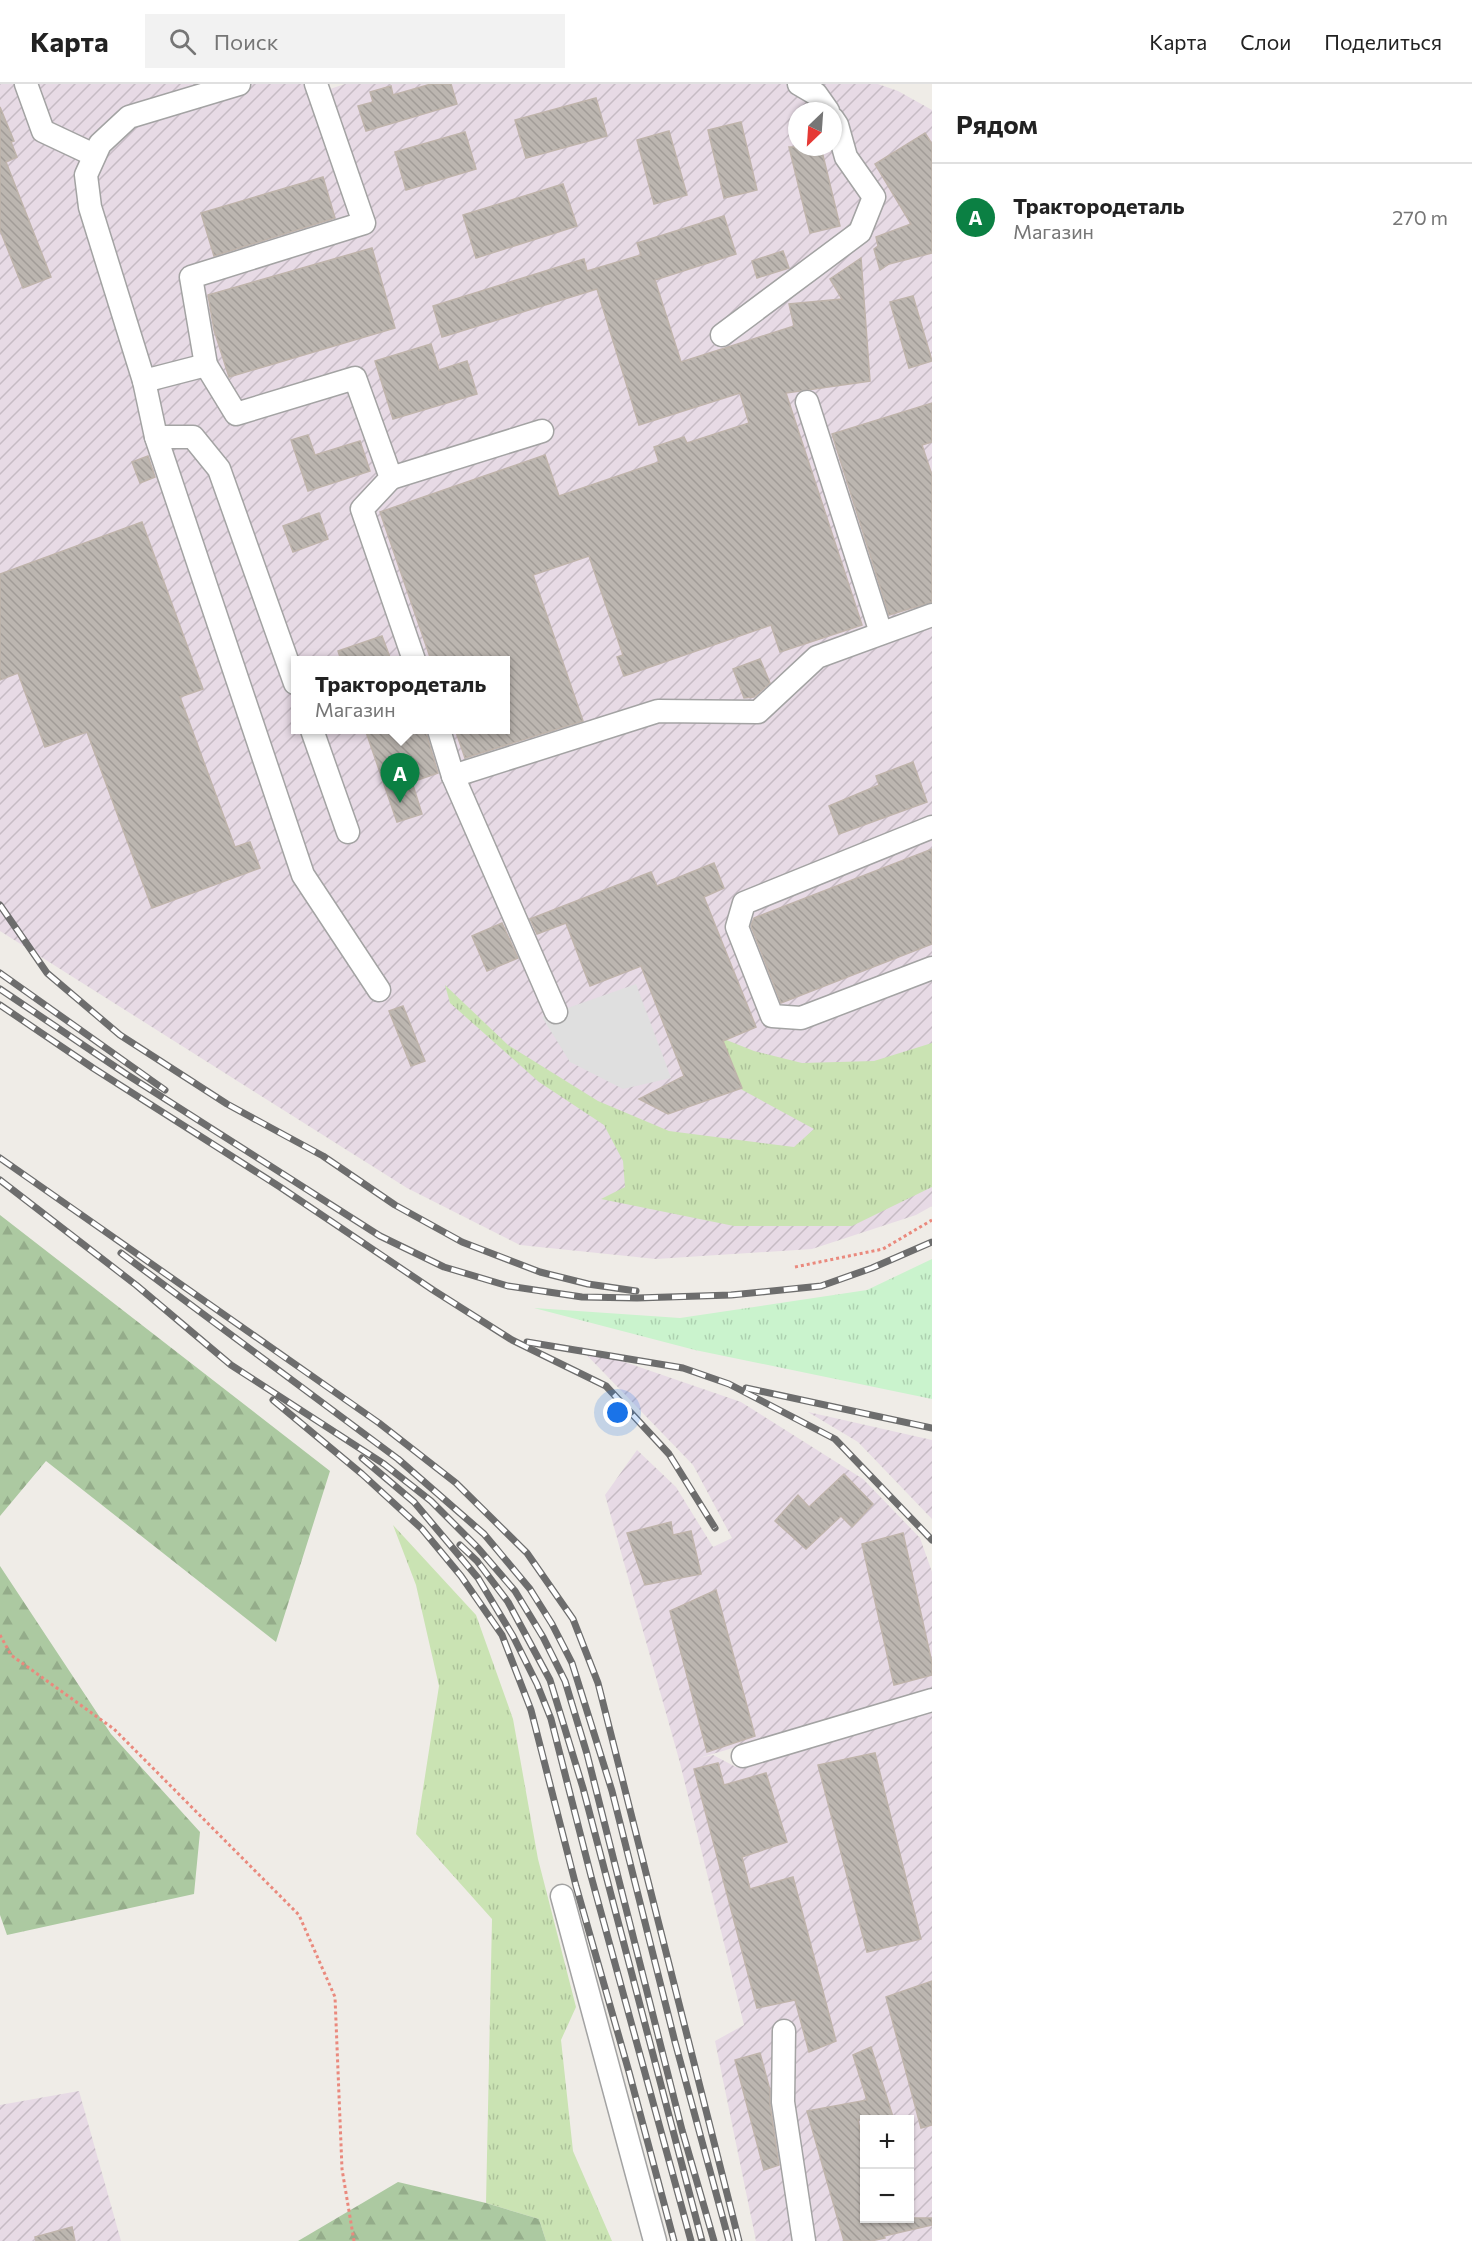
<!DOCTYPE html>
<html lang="ru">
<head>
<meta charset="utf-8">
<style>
	:root { --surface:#fff; --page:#f2f2f2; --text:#222; --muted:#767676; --line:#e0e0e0; --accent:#0b8043 }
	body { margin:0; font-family:Commissioner,sans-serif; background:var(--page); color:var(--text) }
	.controls { position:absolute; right:18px; bottom:18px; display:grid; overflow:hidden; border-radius:0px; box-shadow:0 2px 4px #0004 }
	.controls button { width:54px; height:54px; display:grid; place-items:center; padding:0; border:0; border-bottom:2px solid var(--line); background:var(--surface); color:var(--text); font:30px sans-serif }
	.compass { position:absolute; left:788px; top:18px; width:54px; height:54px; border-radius:50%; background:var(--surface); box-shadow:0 2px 4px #0004; rotate:205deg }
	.you { position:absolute; left:618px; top:1329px; width:21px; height:21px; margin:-15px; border:4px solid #fff; border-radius:50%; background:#1a73e8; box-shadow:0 0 0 9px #1a73e833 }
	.badge { display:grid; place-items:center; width:39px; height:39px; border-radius:50%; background:var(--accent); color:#fff; font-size:20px; font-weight:700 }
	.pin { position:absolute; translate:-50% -50px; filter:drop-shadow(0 2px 3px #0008) }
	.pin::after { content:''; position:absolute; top:32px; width:21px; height:18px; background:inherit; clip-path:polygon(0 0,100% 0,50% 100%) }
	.popup { position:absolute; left:291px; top:572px; width:219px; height:78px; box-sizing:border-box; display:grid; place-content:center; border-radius:0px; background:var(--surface); filter:drop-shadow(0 2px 4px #0005); font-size:20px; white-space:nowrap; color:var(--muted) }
	.popup b { font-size:22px; color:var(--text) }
	.popup::after { content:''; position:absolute; left:50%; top:100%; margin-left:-12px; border:12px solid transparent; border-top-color:var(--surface) }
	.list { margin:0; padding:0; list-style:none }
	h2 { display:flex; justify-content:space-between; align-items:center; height:78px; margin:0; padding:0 24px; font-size:26px }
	h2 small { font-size:20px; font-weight:400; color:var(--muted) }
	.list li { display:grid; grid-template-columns:39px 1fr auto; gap:18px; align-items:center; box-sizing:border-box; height:108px; padding:0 24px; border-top:2px solid var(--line) }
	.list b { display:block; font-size:22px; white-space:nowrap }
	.list p { margin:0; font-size:20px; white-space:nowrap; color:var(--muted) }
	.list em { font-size:20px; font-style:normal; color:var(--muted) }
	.icon { flex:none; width:33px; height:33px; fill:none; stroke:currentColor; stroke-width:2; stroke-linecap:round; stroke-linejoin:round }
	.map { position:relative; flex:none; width:932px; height:2157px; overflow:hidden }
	header { display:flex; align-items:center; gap:36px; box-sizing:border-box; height:84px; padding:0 30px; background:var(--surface); border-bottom:2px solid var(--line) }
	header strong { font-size:28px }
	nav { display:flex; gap:33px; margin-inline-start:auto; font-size:21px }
	.search { width:420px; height:54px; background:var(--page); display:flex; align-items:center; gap:15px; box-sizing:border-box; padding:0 21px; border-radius:0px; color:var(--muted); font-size:22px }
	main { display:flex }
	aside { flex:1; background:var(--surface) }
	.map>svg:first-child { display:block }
	.industrial { fill:url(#industrial-furrows); fill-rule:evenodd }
	.grass { fill:url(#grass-tufts) }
	.forest { fill:url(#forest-firs) }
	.park { fill:url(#park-tufts) }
	.parking { fill:#dfdfdf }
	.building { fill:url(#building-back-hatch); stroke:#bfb4ab; stroke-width:1.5 }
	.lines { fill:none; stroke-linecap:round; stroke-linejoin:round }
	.minor-casing { stroke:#a3a3a3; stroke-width:25 }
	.path { stroke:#ea897d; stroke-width:3; stroke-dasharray:3 3; stroke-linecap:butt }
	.minor { stroke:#fff; stroke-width:22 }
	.rail-casing { stroke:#6d6d6d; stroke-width:7 }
	.rail { stroke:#fff; stroke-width:4.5; stroke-dasharray:14; stroke-linecap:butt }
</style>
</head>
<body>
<header>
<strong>Карта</strong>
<div class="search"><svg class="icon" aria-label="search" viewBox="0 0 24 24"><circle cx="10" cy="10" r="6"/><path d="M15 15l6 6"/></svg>Поиск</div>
<nav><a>Карта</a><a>Слои</a><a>Поделиться</a></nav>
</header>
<main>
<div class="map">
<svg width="932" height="2157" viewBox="0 0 932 2157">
	<defs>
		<pattern id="industrial-furrows" width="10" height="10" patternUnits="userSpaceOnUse" patternTransform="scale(1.5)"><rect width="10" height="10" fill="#e7dae5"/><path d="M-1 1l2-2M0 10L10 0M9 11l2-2" fill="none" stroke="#c6bbc4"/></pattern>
		<pattern id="grass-tufts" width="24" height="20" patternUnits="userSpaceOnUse" patternTransform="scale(1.5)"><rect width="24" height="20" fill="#cae3b3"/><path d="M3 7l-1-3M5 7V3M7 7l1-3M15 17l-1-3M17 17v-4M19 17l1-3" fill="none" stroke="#adc29a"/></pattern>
		<pattern id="forest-firs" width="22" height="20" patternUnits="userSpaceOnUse" patternTransform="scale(1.5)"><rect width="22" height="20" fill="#acc9a1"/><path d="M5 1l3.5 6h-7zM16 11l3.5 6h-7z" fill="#94ac8a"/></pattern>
		<pattern id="park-tufts" width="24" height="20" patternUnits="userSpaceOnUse" patternTransform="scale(1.5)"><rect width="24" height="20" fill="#caf3cd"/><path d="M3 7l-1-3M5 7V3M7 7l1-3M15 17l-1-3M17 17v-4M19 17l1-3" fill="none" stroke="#add0b0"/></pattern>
		<pattern id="building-back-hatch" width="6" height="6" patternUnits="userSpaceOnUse" patternTransform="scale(1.5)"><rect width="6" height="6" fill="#bcb6b0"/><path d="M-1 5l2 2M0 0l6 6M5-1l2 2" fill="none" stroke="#a19c97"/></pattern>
	</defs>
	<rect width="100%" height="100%" fill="#efece7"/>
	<!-- industrial -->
	<g class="industrial">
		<path d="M0 0H324L327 6 345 0H878L898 7 932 26V1122L916 1131 812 1165 656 1175 520 1161 407 1104 0 847ZM797 27H833V63H797ZM295 576H505V646H295Z"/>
		<path d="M578 1262 741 1318 863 1395 920 1454 932 1488V1605L699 1674 713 1671 736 1683 932 1625V2157H756L715 1957 744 1941 680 1679 605 1411 637 1366 676 1403 713 1463 732 1454 693 1381ZM864 2036H910V2134H864Z"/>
		<path d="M808 1328 932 1356V1435L858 1358Z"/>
		<path d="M79 2007 121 2157H0V2021Z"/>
	</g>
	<!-- grass -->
	<g class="grass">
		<path d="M445 901 508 961 598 1017 669 1047 794 1063 814 1045 735 1002 719 953 754 967 802 979 874 977 932 959V1103L852 1142H734L601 1115 625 1103 623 1077 604 1041 539 998 450 919Z"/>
		<path d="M393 1441 476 1531 513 1635 538 1775 576 1923 561 1956 573 2067 612 2157H546L539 2135 486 2119 492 1835 416 1750 439 1602 416 1501Z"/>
	</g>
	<!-- forest -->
	<g class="forest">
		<path d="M0 1131 330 1387 276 1558 46 1377 0 1432Z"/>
		<path d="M0 1482 111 1650 200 1748 194 1810 7 1851 0 1831Z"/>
		<path d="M398 2098 486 2119 539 2135 546 2157H298Z"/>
	</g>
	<!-- park -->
	<path class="park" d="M932 1175V1315L695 1266 534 1224 680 1234 867 1206Z"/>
	<!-- parking -->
	<path class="parking" d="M636 900 671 994 623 1005 570 978 542 933Z"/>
	<!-- building -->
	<g class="building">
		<path d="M431 0H451L457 20 366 47 358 22 373 18 370 8 391 2 393 11Z"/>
		<path d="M596 14 607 52 526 74 515 36Z"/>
		<path d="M0 23 14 57 11 58 17 73 6 78 51 193 23 204 0 146Z"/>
		<path d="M741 38 757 106 724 114 708 46Z"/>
		<path d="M669 47 687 111 654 120 637 56Z"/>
		<path d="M465 48 476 85 406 106 395 68Z"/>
		<path d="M925 49 932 60V169L889 180 880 186 874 165 878 162 876 153 911 140 875 80Z"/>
		<path d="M789 63H821L840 142 810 149Z"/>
		<path d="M323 93 335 134 214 172 201 129Z"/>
		<path d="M563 100 577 142 476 174 463 131Z"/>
		<path d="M724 132 736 170 655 196 681 278 794 242 789 220 842 215 830 195 861 174 870 297 786 309 862 541 780 568 771 541 624 592 617 573 623 571 589 472 533 491 583 637 465 674 455 645H505V576H431L380 428 545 371 559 412 659 378 654 363 684 353 687 359 749 339 740 309 639 341 597 205 442 253 433 222 584 175 587 187 641 171 637 159Z"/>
		<path d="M372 164 395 244 229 293 214 246 208 211Z"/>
		<path d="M783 167 789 184 757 194 752 177Z"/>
		<path d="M913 212 932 277 909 284 890 218Z"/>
		<path d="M431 260 439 286 467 277 477 310 393 335 375 277Z"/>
		<path d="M932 319V358L922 361 932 391V518L889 531 832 350Z"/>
		<path d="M308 351 315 371 360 357 370 387 308 407 291 356Z"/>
		<path d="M148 372 155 393 140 399 132 378Z"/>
		<path d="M319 429 328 455 293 468 283 442Z"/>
		<path d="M142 438 203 605 180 613 235 763 250 758 260 784 152 824 87 648 45 663 18 589 0 596V490Z"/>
		<path d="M382 552 391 576H341L338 567Z"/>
		<path d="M760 575 770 599 754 613 744 614 733 585Z"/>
		<path d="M365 645H425L438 689 412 698 422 730 397 738Z"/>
		<path d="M913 678 927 718 839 750 829 722 879 701 876 692Z"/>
		<path d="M932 765V860L781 919 751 842 754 834Z"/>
		<path d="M714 779 724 804 704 813 756 943 723 957 742 1004 668 1030 639 1015 684 992 641 882 590 902 566 839 537 850 530 835 651 788 657 802Z"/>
		<path d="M502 839 518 874 487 887 472 852Z"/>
		<path d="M403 922 425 977 411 982 389 927Z"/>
		<path d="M844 1390 873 1420 852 1443 841 1432 806 1465 775 1437 798 1411 809 1423Z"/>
		<path d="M671 1438 673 1451 691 1447 701 1490 645 1501 627 1449Z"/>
		<path d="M903 1449 932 1579V1591L894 1601 862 1460Z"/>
		<path d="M716 1506 755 1652 707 1668 670 1527Z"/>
		<path d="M875 1669 921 1855 867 1868 818 1681Z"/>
		<path d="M718 1679 724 1701 766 1689 787 1758 742 1773 750 1805 793 1793 836 1957 809 1968 795 1916 757 1924 694 1685Z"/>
		<path d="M932 1897V2041L921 2044 886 1913Z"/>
		<path d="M871 1963 894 2036H858L864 2065V2134H932V2141L884 2152 885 2154 871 2157H844L807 2027 867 2016 853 1971Z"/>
		<path d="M760 1969 770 2006V2020L779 2081 764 2086 735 1976Z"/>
		<path d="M72 2143 75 2157H36L35 2153Z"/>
	</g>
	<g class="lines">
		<defs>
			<g id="minor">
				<path d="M26 0 43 47 94 71"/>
				<path d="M239 0 129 33 100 60 86 91 90 123 144 297 156 353H193L219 385 295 599"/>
				<path d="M316 0 364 139 191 193 206 281 236 330 355 294 391 394 362 425 414 576"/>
				<path d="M799 0 816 10 828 27"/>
				<path d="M722 251 860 148 874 113 846 73 837 41 833 35"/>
				<path d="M144 297 206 281"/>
				<path d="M807 318 881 549"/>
				<path d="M156 353 303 791 379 906"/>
				<path d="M391 394 542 347"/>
				<path d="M312 646 348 748"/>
				<path d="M439 646 453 692 556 928"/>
				<path d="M453 692 658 627 758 628 817 573 932 531"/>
				<path d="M932 743 744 819 737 843 772 932 801 934 932 884"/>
				<path d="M743 1672 932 1616"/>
				<path d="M562 1812 655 2157"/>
				<path d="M784 1947 783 2018 804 2157"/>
			</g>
		</defs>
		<!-- minor casing -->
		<use href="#minor" class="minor-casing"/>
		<!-- path -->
		<g class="path">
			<path d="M795 1183 883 1165 932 1136"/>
			<path d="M0 1551 11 1571 114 1645 299 1831 335 1913 342 2085 354 2157"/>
		</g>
		<!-- minor -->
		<use href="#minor" class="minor"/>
		<defs>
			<g id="rail">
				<path d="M0 821 47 889 120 951 227 1020 323 1072 395 1121 462 1158 540 1188 588 1200 636 1207"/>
				<path d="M0 889 165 1006"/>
				<path d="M0 905 126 990 380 1152 444 1183 508 1202 582 1213 637 1214 731 1211 821 1202 872 1184 932 1158"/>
				<path d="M0 921 93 984 280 1103 433 1206 512 1256 606 1302 669 1370 715 1444"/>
				<path d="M0 1074 379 1339 456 1399 527 1469 573 1535 598 1599 739 2157"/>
				<path d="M0 1096 136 1201 231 1281 384 1380 431 1417 478 1464 515 1507 543 1553 565 1597 587 1670 682 2046 714 2157"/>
				<path d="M121 1169 398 1375 484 1450 530 1505 552 1540 572 1579 612 1707 675 1958 729 2157"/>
				<path d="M527 1258 683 1284 729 1300 835 1355 932 1456"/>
				<path d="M746 1304 932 1344"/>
				<path d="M273 1316 362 1390 422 1445 461 1492 502 1551 531 1626 576 1802 629 1988 674 2157"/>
				<path d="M362 1374 414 1418 478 1494 513 1552 537 1600 551 1635 591 1792 691 2157"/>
				<path d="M460 1461 477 1477 508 1518 550 1596 583 1704 702 2157"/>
			</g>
		</defs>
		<!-- rail casing -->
		<use href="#rail" class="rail-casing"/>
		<!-- rail -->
		<use href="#rail" class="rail"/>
	</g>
</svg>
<div class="controls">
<button>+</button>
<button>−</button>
</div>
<svg class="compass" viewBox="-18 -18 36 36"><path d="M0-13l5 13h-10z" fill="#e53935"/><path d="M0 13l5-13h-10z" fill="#767676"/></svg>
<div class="you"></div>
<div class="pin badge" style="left:400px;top:719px">A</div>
<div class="popup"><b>Трактородеталь</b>Магазин</div>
</div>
<aside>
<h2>Рядом<small></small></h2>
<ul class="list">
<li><span class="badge">A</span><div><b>Трактородеталь</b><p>Магазин</p></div><em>270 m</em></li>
</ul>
</aside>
</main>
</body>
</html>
